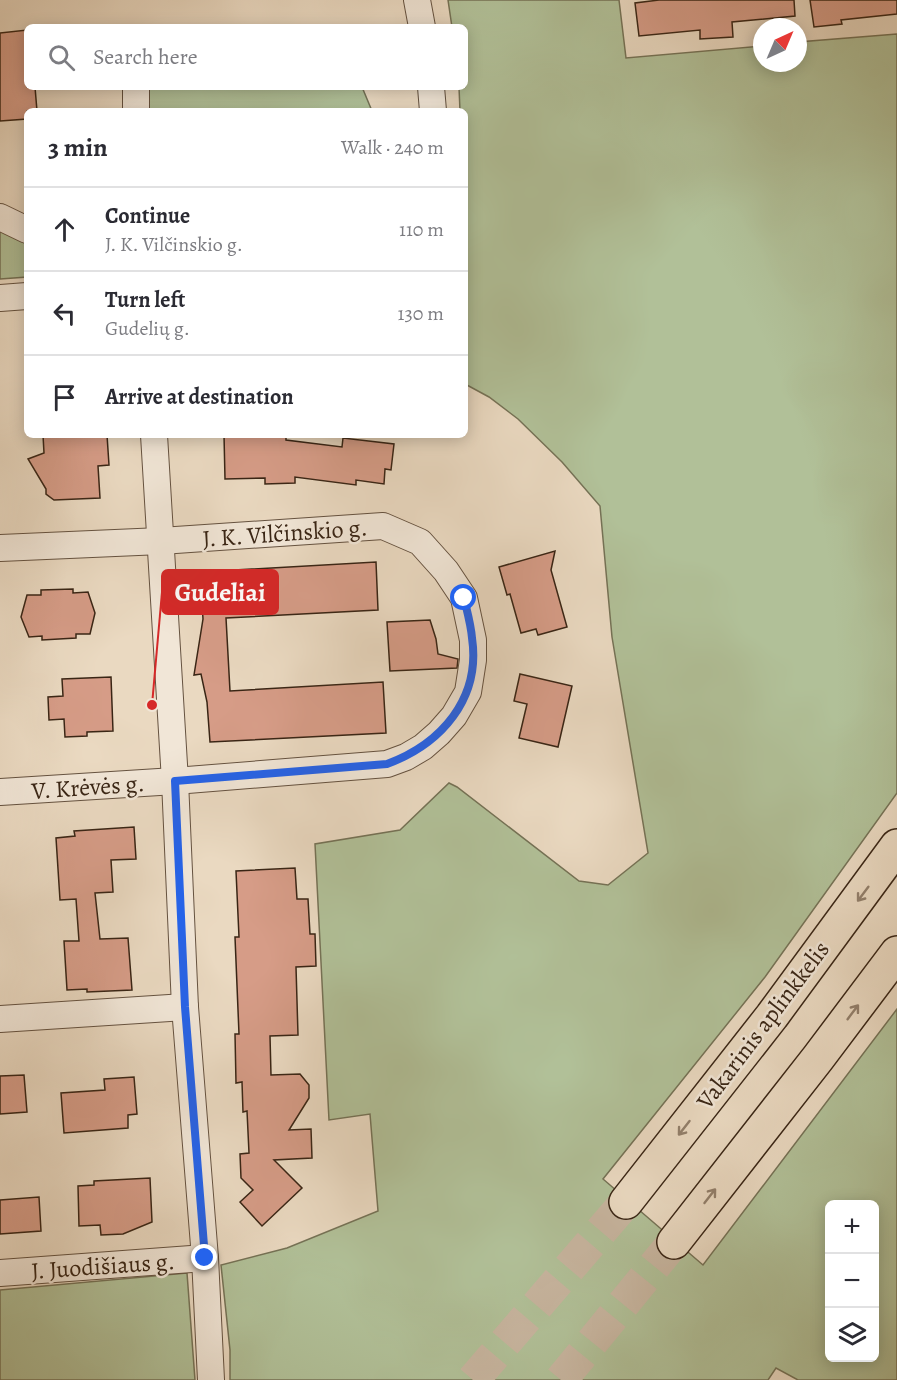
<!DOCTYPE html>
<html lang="en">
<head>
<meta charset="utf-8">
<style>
	:root { --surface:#fff; --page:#f2f2f3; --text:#2b2b33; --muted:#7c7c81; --line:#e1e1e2 }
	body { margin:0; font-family:Alegreya,serif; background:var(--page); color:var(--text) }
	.controls { position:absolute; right:18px; bottom:18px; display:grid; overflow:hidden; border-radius:9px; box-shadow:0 3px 15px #0003 }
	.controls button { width:54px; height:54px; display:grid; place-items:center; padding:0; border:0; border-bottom:2px solid var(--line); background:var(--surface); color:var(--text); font:30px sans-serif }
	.compass { position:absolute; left:753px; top:18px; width:54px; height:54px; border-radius:50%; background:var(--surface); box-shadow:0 3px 15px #0003; rotate:44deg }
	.stop { position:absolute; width:18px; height:18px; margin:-14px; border:4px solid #2563eb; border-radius:50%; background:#fff }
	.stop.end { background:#2563eb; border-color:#fff; box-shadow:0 2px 6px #0008 }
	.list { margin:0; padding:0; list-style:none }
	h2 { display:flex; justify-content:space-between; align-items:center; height:78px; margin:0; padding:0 24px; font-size:26px }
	h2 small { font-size:20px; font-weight:400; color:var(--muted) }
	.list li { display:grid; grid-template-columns:39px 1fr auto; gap:18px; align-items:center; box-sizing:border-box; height:84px; padding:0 24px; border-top:2px solid var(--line) }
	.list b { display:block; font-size:22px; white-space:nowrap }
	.list p { margin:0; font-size:20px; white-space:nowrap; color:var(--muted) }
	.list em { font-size:20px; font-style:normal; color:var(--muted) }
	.icon { flex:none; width:33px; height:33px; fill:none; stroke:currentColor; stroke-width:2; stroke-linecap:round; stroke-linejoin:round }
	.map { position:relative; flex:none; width:897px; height:1380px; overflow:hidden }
	.search { position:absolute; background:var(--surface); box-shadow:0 3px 15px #0003; left:24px; top:24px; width:444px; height:66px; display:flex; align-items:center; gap:15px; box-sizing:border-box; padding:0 21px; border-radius:9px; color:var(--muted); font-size:22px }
	.panel { position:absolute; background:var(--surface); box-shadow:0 3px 15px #0003; left:24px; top:108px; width:444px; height:330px; border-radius:9px }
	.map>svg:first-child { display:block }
	.green { fill:#b1c098; stroke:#757256; stroke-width:1.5; fill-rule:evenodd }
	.building { fill:#d69c87; stroke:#392515; stroke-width:1.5 }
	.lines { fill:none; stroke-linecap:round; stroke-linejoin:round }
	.trunk-tunnel { stroke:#c7b59f; stroke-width:33; stroke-dasharray:33 16; stroke-linecap:butt }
	.minor-casing { stroke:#655240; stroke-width:28 }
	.trunk-casing { stroke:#392515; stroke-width:36 }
	.minor { stroke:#f1e6d7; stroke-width:26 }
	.trunk { stroke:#ead9c1; stroke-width:33 }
	.oneway { stroke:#927f6b }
	.route { stroke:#2563eb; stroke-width:8 }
	.labels { text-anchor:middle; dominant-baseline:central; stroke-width:5; stroke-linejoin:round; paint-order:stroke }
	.street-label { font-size:24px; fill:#392515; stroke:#f1e6d7 }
	.leader { fill:none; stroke:#d62828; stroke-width:2 }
	.callout-dot { fill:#d62828; stroke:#f1e6d7; stroke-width:2 }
	.callout { fill:#d62828; stroke:#d62828; stroke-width:2 }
	.callout-label { font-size:26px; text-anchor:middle; font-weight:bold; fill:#fff }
</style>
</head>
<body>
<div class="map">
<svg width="897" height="1380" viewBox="0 0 897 1380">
	<rect width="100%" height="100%" fill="#ead9c1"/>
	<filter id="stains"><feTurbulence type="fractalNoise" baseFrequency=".00333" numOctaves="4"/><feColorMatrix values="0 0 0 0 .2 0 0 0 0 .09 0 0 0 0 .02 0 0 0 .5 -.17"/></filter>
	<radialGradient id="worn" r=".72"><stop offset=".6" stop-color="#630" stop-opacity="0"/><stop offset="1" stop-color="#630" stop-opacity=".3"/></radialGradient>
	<!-- green -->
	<g class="green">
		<path d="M448 0H619L626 58 762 46V63H798V42L897 34V793L765 977 603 1179 703 1265 897 1009V1380H798L776 1368 768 1380H230V1350L221 1265 287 1248 378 1211 370 1114 329 1120 315 844 400 830 449 783 457 787 579 881 608 885 648 853 612 637 600 506 562 462 518 419 489 397 465 384V111H460L459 87H465V27H452ZM830 1204H874V1358H830Z"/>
		<path d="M148 87H362L372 111H149Z"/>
		<path d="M0 228 27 241V277L0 279Z"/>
		<path d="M187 1273 195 1380H0V1290Z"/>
	</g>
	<!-- building -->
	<g class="building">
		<path d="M659 0H794L795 16 732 22 733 37 700 39V30L639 36 635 3Z"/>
		<path d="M810 0H897V14L841 20 842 24 814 27Z"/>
		<path d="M27 30V87H35L37 111H27V119L0 121V33Z"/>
		<path d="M43 435H107L109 465 98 466 100 498 54 500 46 494V489L28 459 44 453Z"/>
		<path d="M224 435H286V440L342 447 343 438 394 444 391 470 385 469 384 484 356 480V485L295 477V483L265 484V478L225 479Z"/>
		<path d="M555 551 551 570 567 627 538 635 536 629 521 633 510 594 507 595 499 567Z"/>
		<path d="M376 562 378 610 226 618 230 691 383 682 386 733 210 742 207 702 201 674 194 675 203 619 200 572Z"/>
		<path d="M73 589V593L88 592 95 613 90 634H76V638L42 640V636L29 637 21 617 27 595H41V590Z"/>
		<path d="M430 620 436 639 438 654 458 659 457 668 390 671 387 622Z"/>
		<path d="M520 674 572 686 558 747 519 738 527 704 514 701Z"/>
		<path d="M111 677 113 731 87 732V736L65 737 64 719 49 720 48 697 63 696 62 679Z"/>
		<path d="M134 827 136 859 111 860 113 892 95 893 100 939 128 938 132 990 87 992V989L67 990 64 941H79L76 899 60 900 56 838 75 836 74 831Z"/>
		<path d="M295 868 297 899H308L310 934H315L316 966 296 967 298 1035 270 1036 271 1075 300 1074 309 1085V1098L289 1130 311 1129 312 1158 274 1160 302 1188 262 1226 240 1202 253 1190 241 1178 240 1154 249 1153 247 1111 243 1112 242 1082 236 1083 235 1034H239L235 937H239L236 871Z"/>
		<path d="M24 1075 27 1112 0 1114V1076Z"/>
		<path d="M134 1077 137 1114 128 1115V1128L64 1133 61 1093 105 1090 104 1079Z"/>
		<path d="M150 1178 152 1222 123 1234 101 1235 100 1225 79 1226 78 1186 94 1185V1181Z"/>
		<path d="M39 1197 41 1231 0 1234V1200Z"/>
	</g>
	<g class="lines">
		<!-- trunk-tunnel -->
		<g class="trunk-tunnel">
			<path d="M473 1380 626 1202"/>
			<path d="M561 1380 674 1242"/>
		</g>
		<defs>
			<g id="minor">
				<path d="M417 0 422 27"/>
				<path d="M136 87V111"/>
				<path d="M431 87 433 111"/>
				<path d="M0 217 27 230"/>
				<path d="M0 298 27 296"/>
				<path d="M154 435 175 781 185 1007 205 1258 211 1380"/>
				<path d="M0 548 161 541 383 526 420 542 446 571 464 598 473 640V660L468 692 454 716 439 733 423 747 406 757 387 764 175 781 0 792"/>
				<path d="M0 1019 185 1007"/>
				<path d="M0 1273 205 1258"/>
			</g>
			<g id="trunk">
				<path d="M626 1202 772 1016 897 846"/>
				<path d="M674 1242 818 1058 897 953"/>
			</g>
		</defs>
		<!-- minor casing -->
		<use href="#minor" class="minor-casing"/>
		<!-- trunk casing -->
		<use href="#trunk" class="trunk-casing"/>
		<!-- minor -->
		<use href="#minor" class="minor"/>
		<!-- trunk -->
		<use href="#trunk" class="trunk"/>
	</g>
	<!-- one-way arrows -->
	<defs><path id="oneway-shaft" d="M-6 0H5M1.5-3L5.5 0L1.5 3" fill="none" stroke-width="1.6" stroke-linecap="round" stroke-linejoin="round" transform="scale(1.5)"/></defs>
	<g class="oneway">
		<use href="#oneway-shaft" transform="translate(863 894) rotate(127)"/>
		<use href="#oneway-shaft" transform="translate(853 1012) rotate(-53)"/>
		<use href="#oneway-shaft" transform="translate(684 1128) rotate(128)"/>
		<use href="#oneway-shaft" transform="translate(710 1196) rotate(-52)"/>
	</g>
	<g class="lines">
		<!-- route -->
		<path class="route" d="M205 1258 185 1007 175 781 387 764C441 744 481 699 472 638 471 625 467 611 464 598"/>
	</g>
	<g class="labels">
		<!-- street labels -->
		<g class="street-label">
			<text transform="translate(285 533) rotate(-4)">J. K. Vilčinskio g.</text>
			<text transform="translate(88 787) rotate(-4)">V. Krėvės g.</text>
			<text transform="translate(763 1025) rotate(-53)">Vakarinis aplinkkelis</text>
			<text transform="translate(103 1266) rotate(-4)">J. Juodišiaus g.</text>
		</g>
	</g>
	<!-- callouts -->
	<path class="leader" d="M152 705L162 592"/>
	<circle class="callout-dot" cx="152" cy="705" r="6"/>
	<rect class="callout" x="162" y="570" width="116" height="44" rx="6"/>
	<g class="callout-label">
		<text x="220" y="601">Gudeliai</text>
	</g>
	<rect width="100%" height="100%" filter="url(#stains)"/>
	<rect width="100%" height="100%" fill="url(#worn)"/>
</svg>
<div class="controls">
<button>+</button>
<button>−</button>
<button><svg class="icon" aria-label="layers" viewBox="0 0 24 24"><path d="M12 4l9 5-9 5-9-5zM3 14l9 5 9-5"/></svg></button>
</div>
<svg class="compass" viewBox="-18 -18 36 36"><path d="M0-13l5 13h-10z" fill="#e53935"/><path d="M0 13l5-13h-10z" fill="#7c7c81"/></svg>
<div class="stop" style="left:464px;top:598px"></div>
<div class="stop end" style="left:205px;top:1258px"></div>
<div class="search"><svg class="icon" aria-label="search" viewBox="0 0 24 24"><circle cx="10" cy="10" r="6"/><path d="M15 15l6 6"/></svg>Search here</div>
<section class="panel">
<h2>3 min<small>Walk · 240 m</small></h2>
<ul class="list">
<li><svg class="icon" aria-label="ahead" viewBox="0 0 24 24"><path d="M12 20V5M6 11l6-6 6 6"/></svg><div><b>Continue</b><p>J. K. Vilčinskio g.</p></div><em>110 m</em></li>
<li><svg class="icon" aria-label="left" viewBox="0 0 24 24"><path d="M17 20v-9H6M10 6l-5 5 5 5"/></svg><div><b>Turn left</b><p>Gudelių g.</p></div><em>130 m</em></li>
<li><svg class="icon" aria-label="arrive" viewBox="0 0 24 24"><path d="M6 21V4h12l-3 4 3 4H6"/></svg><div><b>Arrive at destination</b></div></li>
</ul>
</section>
</div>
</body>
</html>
